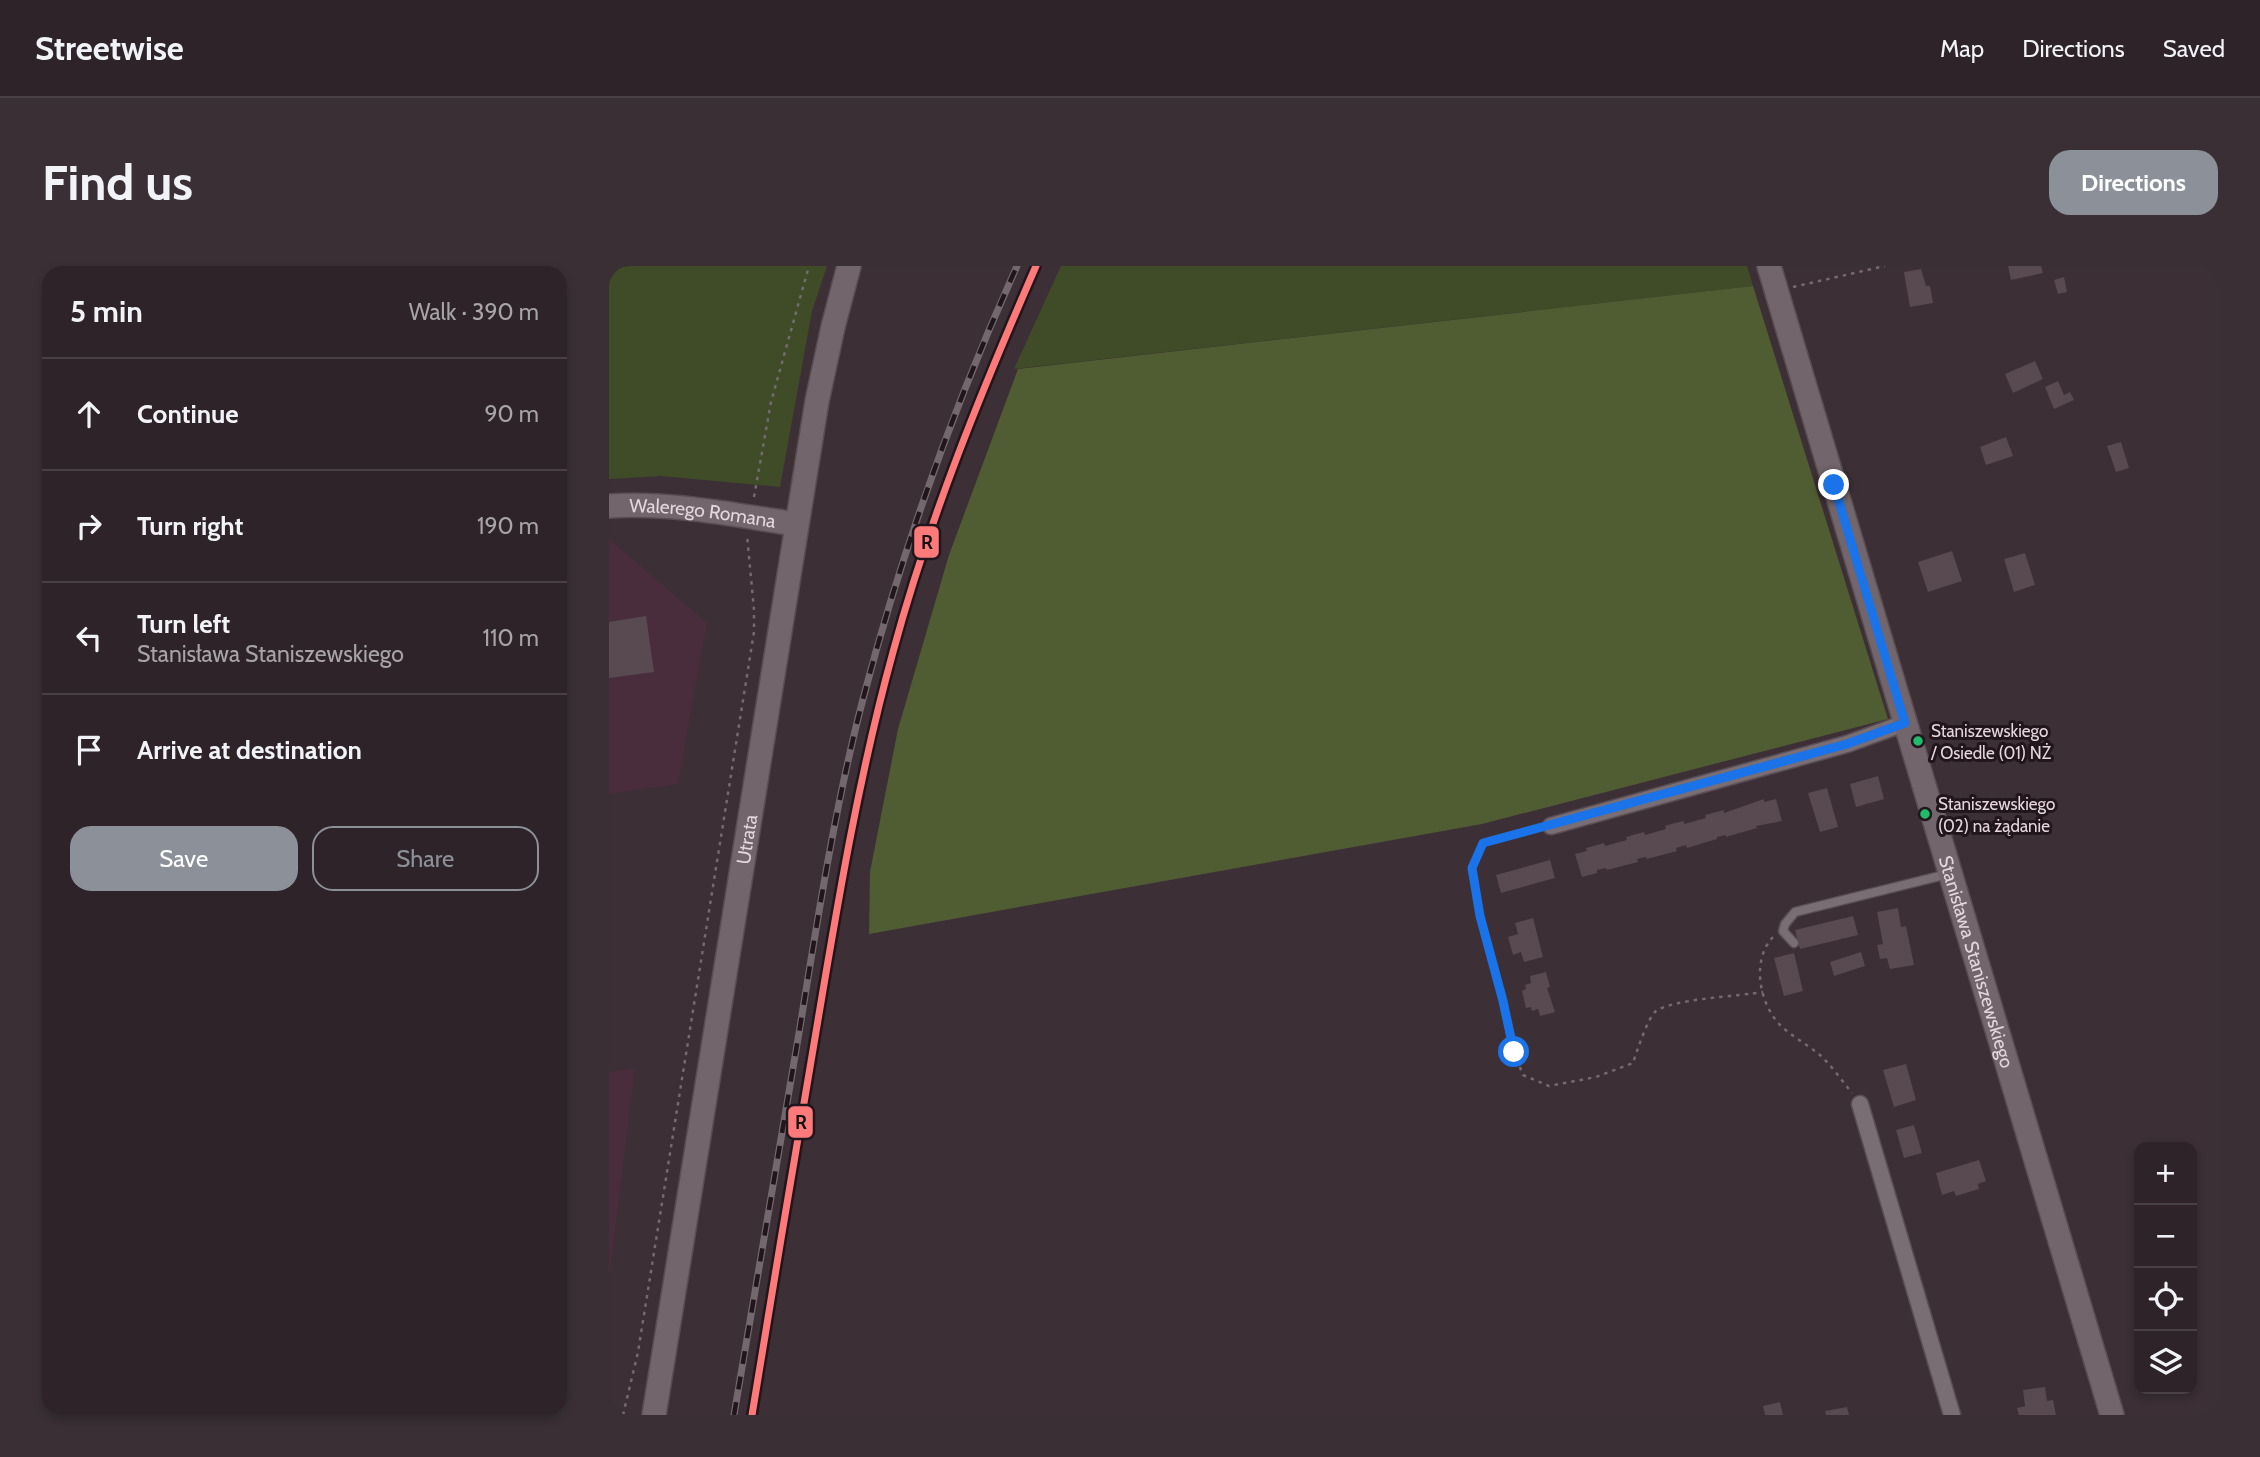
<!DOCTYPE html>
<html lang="en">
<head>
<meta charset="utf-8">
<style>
	:root { --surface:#2d2328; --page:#392f34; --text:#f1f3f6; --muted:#a7a4a8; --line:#484045; --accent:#8c9099 }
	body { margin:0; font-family:Cabin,sans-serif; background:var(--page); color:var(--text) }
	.controls { position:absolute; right:21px; bottom:21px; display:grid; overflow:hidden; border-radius:14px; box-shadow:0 4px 10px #0003 }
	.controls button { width:63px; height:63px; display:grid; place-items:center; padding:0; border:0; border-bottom:2px solid var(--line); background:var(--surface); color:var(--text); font:35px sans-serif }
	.stop { position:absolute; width:21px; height:21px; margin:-16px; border:5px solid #1a73e8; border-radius:50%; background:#fff }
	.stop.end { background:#1a73e8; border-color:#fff; box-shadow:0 2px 7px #0008 }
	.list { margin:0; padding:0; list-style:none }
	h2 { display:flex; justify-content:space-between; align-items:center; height:91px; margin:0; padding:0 28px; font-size:30px }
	h2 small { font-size:23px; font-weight:400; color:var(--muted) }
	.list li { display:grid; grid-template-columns:46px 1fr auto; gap:21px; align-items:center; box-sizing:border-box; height:112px; padding:0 28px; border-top:2px solid var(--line) }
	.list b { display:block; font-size:26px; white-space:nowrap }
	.list p { margin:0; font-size:23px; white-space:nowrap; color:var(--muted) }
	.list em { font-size:23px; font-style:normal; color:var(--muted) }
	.actions { display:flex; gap:14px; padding:21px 28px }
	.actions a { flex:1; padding:16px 0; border:2px solid var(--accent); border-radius:21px; text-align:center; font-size:24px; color:var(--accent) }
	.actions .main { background:var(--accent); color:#fff }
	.icon { flex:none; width:38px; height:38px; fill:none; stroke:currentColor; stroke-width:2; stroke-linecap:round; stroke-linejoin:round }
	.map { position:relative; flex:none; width:1609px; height:1149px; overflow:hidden; border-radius:21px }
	header { display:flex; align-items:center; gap:42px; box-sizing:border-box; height:98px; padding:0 35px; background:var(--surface); border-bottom:2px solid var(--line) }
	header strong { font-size:33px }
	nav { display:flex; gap:38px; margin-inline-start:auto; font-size:24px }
	.intro { display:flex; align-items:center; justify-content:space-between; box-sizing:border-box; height:168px; padding:0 42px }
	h1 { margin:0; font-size:49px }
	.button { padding:18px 32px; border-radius:21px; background:var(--accent); color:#fff; font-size:24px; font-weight:700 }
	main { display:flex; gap:42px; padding:0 42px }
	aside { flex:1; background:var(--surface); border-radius:21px; box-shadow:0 4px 10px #0003 }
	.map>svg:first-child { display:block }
	.built { fill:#4a2d3c }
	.green { fill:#404c28 }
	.forest { fill:#505d33 }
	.building { fill:#594951 }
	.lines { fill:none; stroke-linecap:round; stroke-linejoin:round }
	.lane-casing { stroke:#594d53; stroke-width:11 }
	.street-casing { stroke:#594d53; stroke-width:19 }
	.secondary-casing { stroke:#594d53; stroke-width:26 }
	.path { stroke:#746a6f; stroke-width:2.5; stroke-dasharray:3.5 5; stroke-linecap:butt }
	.lane { stroke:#796e73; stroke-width:8 }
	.street { stroke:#796e73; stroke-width:16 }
	.secondary { stroke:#72666c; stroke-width:23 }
	.rail-casing { stroke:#73686d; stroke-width:7 }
	.rail { stroke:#21161c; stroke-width:4.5; stroke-dasharray:13; stroke-linecap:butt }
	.rail-1-casing { stroke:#21161c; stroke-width:12 }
	.rail-1 { stroke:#fe7a7a; stroke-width:7 }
	.route { stroke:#1a73e8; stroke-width:9 }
	.bus-dot { fill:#20bc6c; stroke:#21161c; stroke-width:2.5 }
	.labels { text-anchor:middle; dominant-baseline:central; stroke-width:6; stroke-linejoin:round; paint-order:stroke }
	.bus-label { font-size:17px; fill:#e5d5dc; stroke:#21161c; text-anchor:start }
	.street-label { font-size:19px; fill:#e5d5dc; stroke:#21161c }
	.line-badge { stroke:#21161c; stroke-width:2.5 }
	.pale-badge-label { font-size:19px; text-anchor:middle; font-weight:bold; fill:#111 }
</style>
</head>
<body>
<header>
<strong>Streetwise</strong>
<nav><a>Map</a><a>Directions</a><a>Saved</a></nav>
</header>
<div class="intro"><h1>Find us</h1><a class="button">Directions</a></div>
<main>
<aside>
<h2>5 min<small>Walk · 390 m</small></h2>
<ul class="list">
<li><svg class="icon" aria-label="ahead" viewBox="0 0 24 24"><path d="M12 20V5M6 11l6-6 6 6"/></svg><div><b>Continue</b></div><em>90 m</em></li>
<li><svg class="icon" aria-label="right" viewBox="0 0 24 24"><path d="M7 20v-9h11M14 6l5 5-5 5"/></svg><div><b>Turn right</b></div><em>190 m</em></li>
<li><svg class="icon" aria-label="left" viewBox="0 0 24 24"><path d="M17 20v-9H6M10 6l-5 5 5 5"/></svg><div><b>Turn left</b><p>Stanisława Staniszewskiego</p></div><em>110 m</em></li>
<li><svg class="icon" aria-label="arrive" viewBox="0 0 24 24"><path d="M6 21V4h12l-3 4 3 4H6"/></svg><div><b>Arrive at destination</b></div></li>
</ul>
<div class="actions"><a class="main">Save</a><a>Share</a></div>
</aside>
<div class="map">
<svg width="1609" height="1149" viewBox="0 0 1609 1149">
	<rect width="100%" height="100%" fill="#3c2f36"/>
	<!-- built -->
	<g class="built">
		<path d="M0 273 98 357 69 518 0 528Z"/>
		<path d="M26 803 0 1012V806Z"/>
	</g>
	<!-- green -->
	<g class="green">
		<path d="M0 0H218L203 45 171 221 52 210 0 213Z"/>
		<path d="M452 0H1138L1144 20 405 103Z"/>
	</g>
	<!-- forest -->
	<path class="forest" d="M1144 20 1279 453 873 558 260 668 261 606 289 463 340 289 409 103Z"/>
	<!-- building -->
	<g class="building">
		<path d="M1399 0H1432L1434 7 1402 14Z"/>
		<path d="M1312 3 1317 20H1321L1324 37 1301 41 1295 6Z"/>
		<path d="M1455 11 1458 26 1449 28 1445 14Z"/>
		<path d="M1426 95 1434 113 1404 127 1396 108Z"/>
		<path d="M1449 115 1455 129 1461 126 1465 134 1445 143 1436 121Z"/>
		<path d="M1397 171 1404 190 1377 199 1371 181Z"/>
		<path d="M1512 176 1520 202 1507 206 1498 180Z"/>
		<path d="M1343 285 1353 315 1319 326 1309 296Z"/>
		<path d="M1416 287 1426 319 1405 326 1395 293Z"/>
		<path d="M37 350 45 406 0 412V356Z"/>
		<path d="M1269 510 1275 533 1247 541 1241 518Z"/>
		<path d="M1218 522 1229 561 1211 566 1199 527Z"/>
		<path d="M1155 533V536L1167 533 1173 555 1147 560 1148 562 1117 571V569L1112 570 1108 571V573L1078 582 1077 579 1067 582 1068 585 1038 593 1037 591 1028 593 1029 596 998 604 997 602 992 603 988 604V607L973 611 966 588 978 585 977 582 995 577 996 580 1018 574 1017 571 1035 566 1036 569 1057 563 1056 560 1066 557 1075 555V558L1097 552 1096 549 1115 544V547Z"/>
		<path d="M941 594 946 612 892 627 887 609Z"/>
		<path d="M1289 642 1292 661 1297 660 1305 699 1281 703 1278 692 1271 693 1268 679 1274 678 1268 646Z"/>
		<path d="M1244 650 1249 669 1191 683 1186 664Z"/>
		<path d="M924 652 934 691 915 696 912 686 904 689 899 671 909 668 906 657Z"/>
		<path d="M1252 686 1256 700 1225 710 1221 696Z"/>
		<path d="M1185 687 1194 725 1175 730 1165 692Z"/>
		<path d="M937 706 941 721 938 722 946 746 931 750 929 743 923 745 922 741 917 742 913 725 917 723 916 719 922 717 921 710Z"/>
		<path d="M1297 798 1307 834 1285 841 1274 804Z"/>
		<path d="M1305 859 1313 887 1295 892 1287 864Z"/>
		<path d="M1370 894 1377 915 1369 918 1370 923 1347 930 1345 925 1333 929 1327 907Z"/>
		<path d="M1436 1121 1438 1135 1444 1134 1447 1149H1410L1408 1142 1416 1140 1414 1124Z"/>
		<path d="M1171 1136 1174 1149H1156L1154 1140Z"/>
		<path d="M1238 1141 1240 1149H1217L1216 1145Z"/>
	</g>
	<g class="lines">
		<defs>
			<path id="lane" d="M1185 677 1174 665 1176 658 1186 646 1339 608"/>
			<g id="street">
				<path d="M942 560 1238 478 1296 457"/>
				<path d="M1251 838 1343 1149"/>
			</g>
			<g id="secondary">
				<path id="s1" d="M1160 0 1503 1149"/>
				<path id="s2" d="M0 240C63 236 125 249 187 258"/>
				<path id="s3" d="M45 1149 208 135 224 61 240 0"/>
			</g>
		</defs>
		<!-- lane casing -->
		<use href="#lane" class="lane-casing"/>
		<!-- street casing -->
		<use href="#street" class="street-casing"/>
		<!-- secondary casing -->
		<use href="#secondary" class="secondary-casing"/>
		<!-- path -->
		<g class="path">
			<path d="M1184 21 1276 0"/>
			<path d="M145 231 162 136 200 0"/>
			<path d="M929 563 874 577 863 602 871 650 894 735 905 786 914 809 940 820 987 811 1024 797C1028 785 1038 754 1046 746 1060 733 1132 730 1154 726"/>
			<path d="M1164 671C1142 694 1150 738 1172 760 1184 771 1199 779 1211 789 1223 800 1233 815 1243 827"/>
			<path d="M14 1149 29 1086 145 366V344L138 269"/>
		</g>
		<!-- lane -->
		<use href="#lane" class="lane"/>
		<!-- street -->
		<use href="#street" class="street"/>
		<!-- secondary -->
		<use href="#secondary" class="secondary"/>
		<defs>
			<path id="rail" d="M125 1149C147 1020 169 890 191 761 209 651 226 540 254 433 293 284 345 140 408 0"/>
		</defs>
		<!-- rail casing -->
		<use href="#rail" class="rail-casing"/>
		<!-- rail -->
		<use href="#rail" class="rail"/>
		<defs>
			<path id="rail-1" d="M143 1149C164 1019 186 890 208 760 229 635 250 509 284 386 320 253 372 126 427 0"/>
		</defs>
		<!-- rail-1 casing -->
		<use href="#rail-1" class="rail-1-casing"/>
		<!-- rail-1 -->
		<use href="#rail-1" class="rail-1"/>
	</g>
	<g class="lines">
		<!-- route -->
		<path class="route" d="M905 786 894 735 871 650 863 602 874 577 1238 478 1296 457 1225 219"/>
	</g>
	<!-- markers -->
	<g class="bus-dot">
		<circle cx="1309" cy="475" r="6"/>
		<circle cx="1316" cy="548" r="6"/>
	</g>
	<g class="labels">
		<!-- bus labels -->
		<g class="bus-label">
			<text x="1322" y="465">Staniszewskiego<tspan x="1322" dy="22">/ Osiedle (01) NŻ</tspan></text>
			<text x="1329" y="538">Staniszewskiego<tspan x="1329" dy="22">(02) na żądanie</tspan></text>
		</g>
		<!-- street labels -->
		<g class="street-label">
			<text stroke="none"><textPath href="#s2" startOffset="94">Walerego Romana</textPath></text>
			<text stroke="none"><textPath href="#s3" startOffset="583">Utrata</textPath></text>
			<text stroke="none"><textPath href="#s1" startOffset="726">Stanisława Staniszewskiego</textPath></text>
		</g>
	</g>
	<g class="line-badge">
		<rect x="304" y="259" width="27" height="34" rx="7" fill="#fe7a7a"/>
		<rect x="178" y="839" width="27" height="34" rx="7" fill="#fe7a7a"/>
	</g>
	<g class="pale-badge-label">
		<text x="318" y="283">R</text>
		<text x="192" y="863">R</text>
	</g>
</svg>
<div class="controls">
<button>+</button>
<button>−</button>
<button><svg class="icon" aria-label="locate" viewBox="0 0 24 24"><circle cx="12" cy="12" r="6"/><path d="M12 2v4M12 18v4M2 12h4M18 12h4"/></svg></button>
<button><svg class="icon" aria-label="layers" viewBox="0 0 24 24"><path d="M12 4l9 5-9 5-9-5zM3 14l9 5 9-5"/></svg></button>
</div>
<div class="stop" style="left:905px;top:786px"></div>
<div class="stop end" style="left:1225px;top:219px"></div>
</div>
</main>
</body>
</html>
